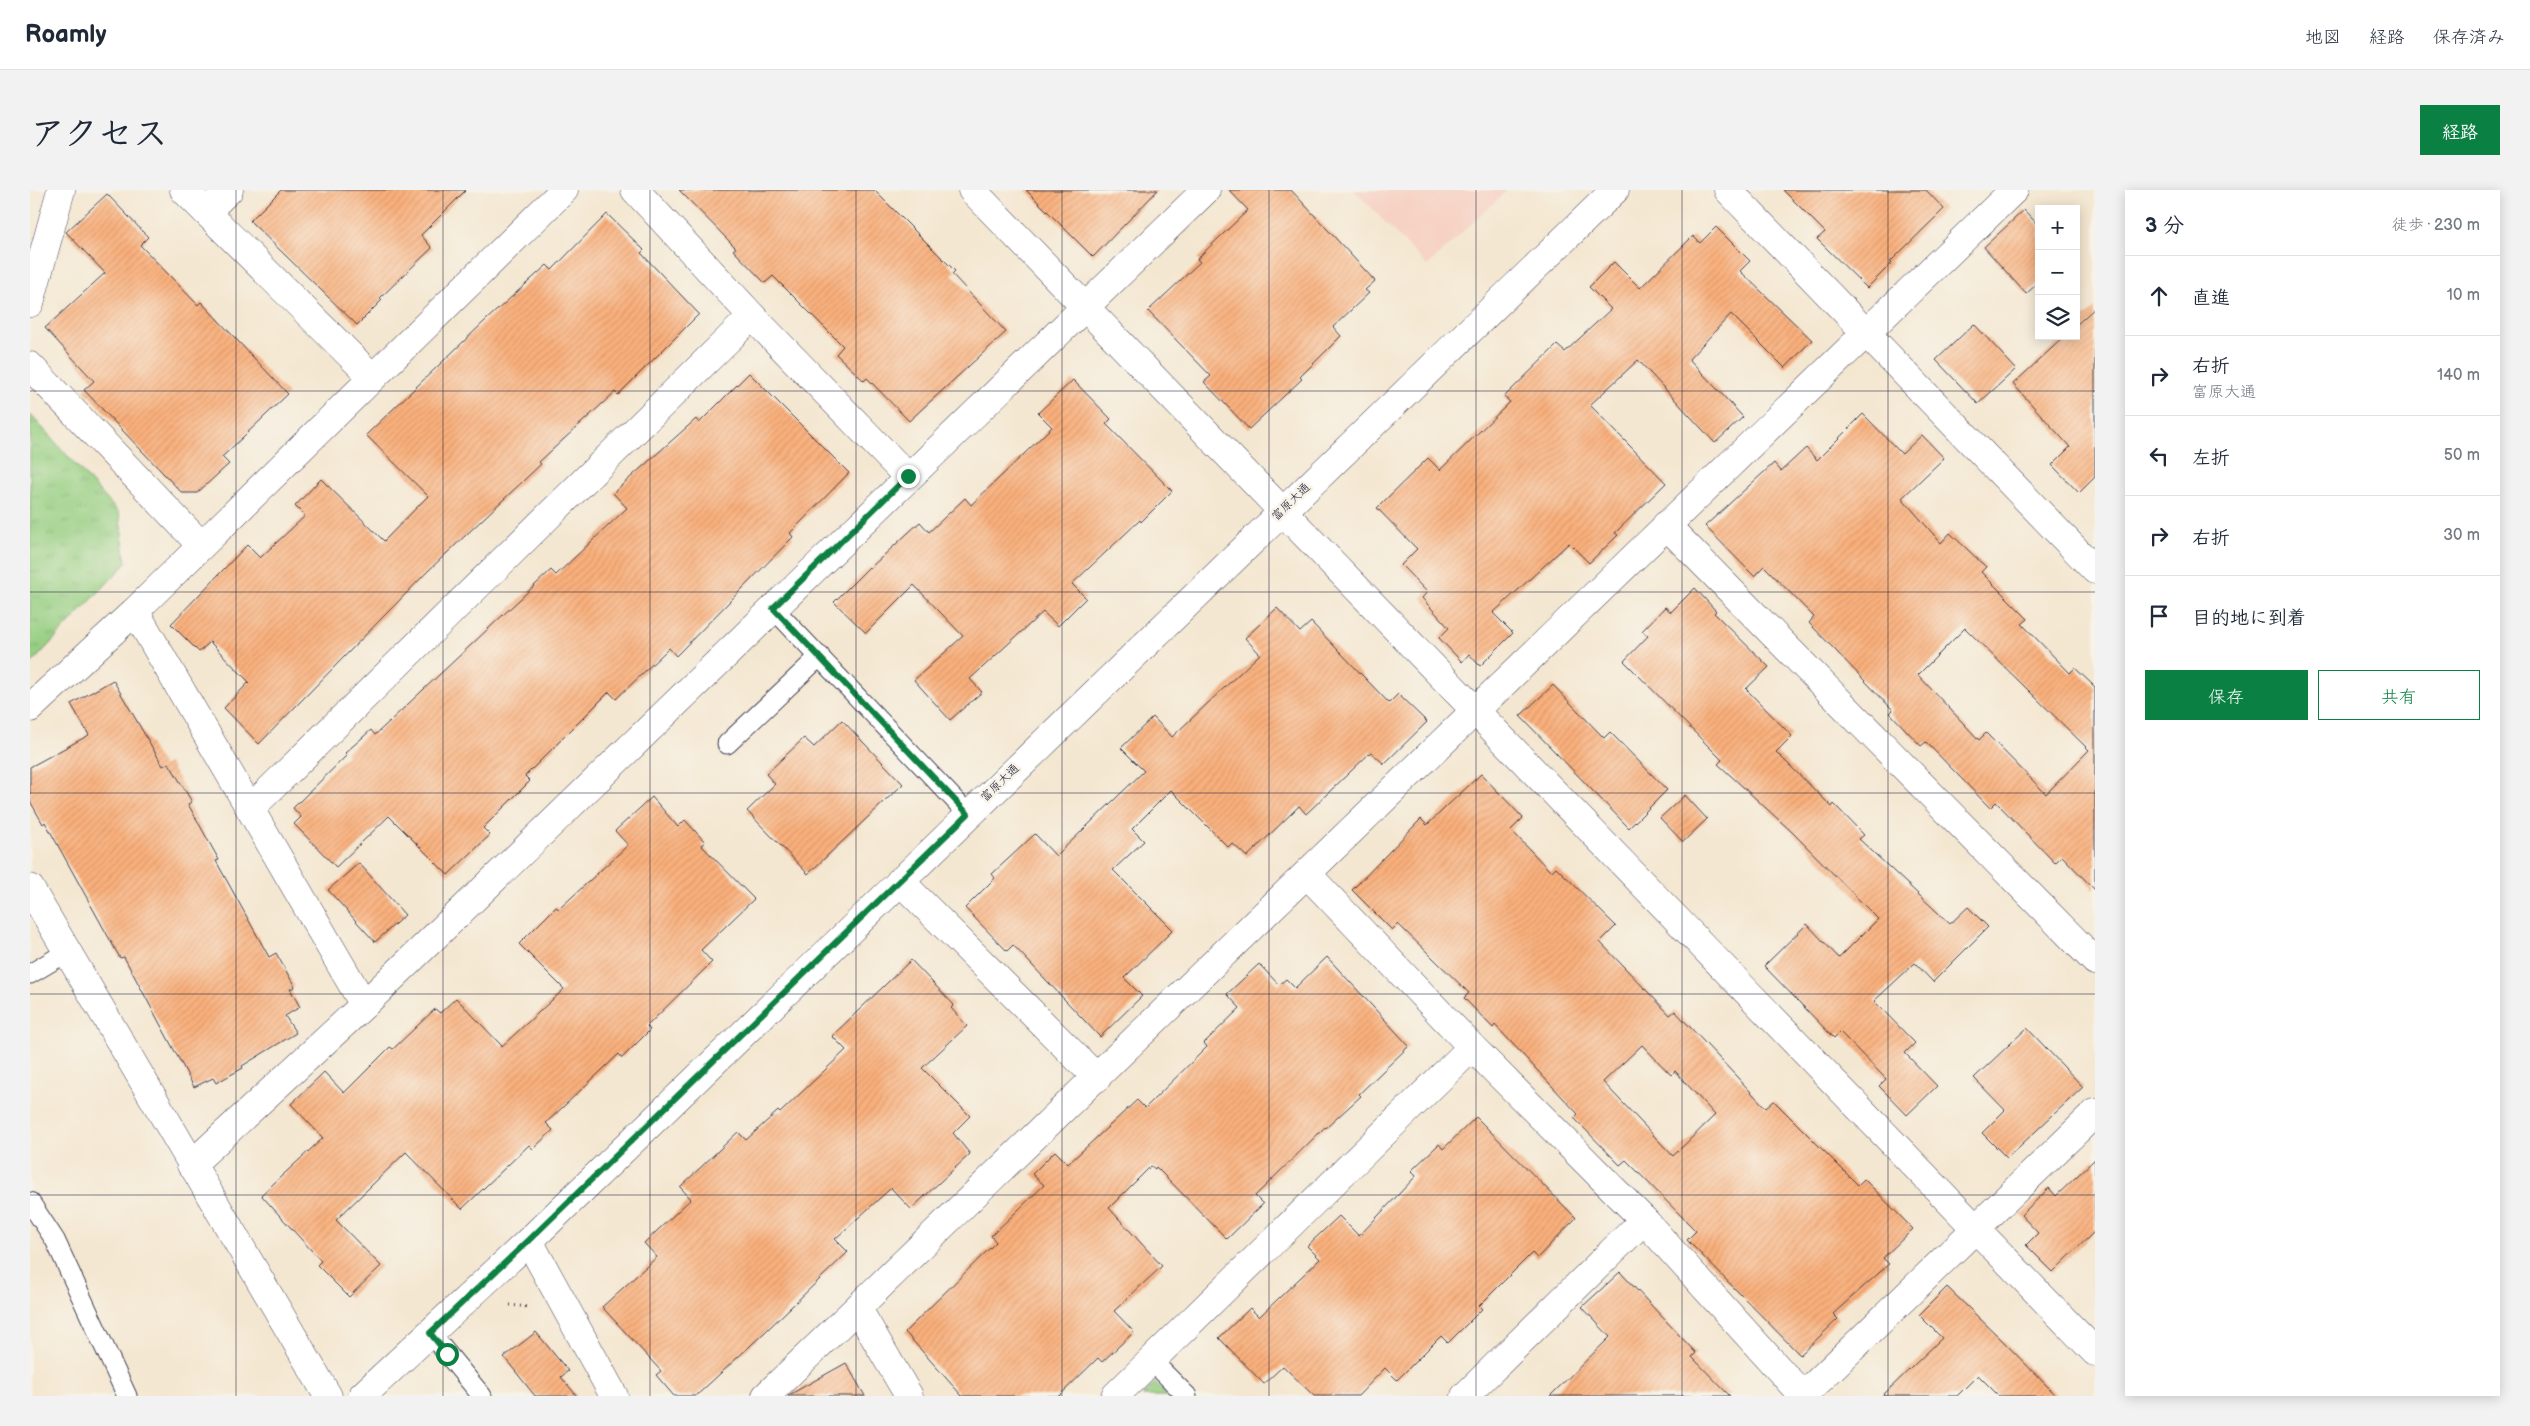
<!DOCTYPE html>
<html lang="ja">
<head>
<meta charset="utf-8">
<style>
	:root { --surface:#fff; --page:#f2f2f3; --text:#1f2937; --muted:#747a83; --line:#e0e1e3; --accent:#0b8043 }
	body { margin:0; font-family:"Balsamiq Sans","Klee One",sans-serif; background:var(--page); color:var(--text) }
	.controls { position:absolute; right:15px; top:15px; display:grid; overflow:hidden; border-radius:0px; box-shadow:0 2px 12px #0003 }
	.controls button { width:45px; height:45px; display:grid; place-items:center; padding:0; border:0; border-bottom:1px solid var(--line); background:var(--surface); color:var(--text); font:25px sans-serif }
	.stop { position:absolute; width:15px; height:15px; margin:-11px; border:4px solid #0b8043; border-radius:50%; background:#fff }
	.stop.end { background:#0b8043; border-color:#fff; box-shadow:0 1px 5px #0008 }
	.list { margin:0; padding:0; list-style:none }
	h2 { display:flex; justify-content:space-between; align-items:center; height:65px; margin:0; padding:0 20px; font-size:21px }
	h2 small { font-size:16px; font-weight:400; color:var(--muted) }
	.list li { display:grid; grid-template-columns:32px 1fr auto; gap:15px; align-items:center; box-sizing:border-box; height:80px; padding:0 20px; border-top:1px solid var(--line) }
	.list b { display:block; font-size:19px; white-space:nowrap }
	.list p { margin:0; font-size:16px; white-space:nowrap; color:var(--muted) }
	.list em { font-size:16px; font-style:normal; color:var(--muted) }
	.actions { display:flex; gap:10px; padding:15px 20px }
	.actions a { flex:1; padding:11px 0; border:1px solid var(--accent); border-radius:0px; text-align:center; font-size:18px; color:var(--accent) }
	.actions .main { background:var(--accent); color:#fff }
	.icon { flex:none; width:28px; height:28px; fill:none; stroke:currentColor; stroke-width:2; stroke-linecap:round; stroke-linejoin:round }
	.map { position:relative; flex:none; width:2065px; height:1206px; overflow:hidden; border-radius:0px }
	header { display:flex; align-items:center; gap:30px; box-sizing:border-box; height:70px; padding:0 25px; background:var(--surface); border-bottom:1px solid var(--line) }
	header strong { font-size:24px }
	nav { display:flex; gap:28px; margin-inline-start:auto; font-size:18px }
	.intro { display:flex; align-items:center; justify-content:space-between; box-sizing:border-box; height:120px; padding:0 30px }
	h1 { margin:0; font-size:35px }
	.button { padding:12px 22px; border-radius:0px; background:var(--accent); color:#fff; font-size:18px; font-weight:700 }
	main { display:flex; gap:30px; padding:0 30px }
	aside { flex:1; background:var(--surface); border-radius:0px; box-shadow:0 2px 12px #0003 }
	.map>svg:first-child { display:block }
	.built { fill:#f6d2c4 }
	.park { fill:url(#park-tufts); stroke:#5c785e }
	.building { fill:url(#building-hatch); fill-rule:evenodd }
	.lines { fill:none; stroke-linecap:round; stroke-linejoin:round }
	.service-casing { stroke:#424052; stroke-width:21 }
	.minor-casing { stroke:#424052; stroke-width:29 }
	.tertiary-casing { stroke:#424052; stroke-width:29 }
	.path { stroke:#424052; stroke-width:3; stroke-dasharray:1 4; stroke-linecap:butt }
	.service { stroke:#fff; stroke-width:19 }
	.minor { stroke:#fff; stroke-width:28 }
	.tertiary { stroke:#fff; stroke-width:28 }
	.route { stroke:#0b8043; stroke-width:6 }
	.grid { fill:none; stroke:#22223b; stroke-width:1; stroke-opacity:0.55 }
	.labels { text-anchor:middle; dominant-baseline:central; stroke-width:5; stroke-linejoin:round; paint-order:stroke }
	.street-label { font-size:12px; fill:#22223b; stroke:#f7f3e8 }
</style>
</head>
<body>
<header>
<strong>Roamly</strong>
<nav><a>地図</a><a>経路</a><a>保存済み</a></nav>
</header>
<div class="intro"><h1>アクセス</h1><a class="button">経路</a></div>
<main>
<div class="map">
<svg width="2065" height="1206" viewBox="0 0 2065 1206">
	<defs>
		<pattern id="park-tufts" width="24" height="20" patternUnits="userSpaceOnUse" patternTransform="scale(1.25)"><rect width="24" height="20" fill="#96cf82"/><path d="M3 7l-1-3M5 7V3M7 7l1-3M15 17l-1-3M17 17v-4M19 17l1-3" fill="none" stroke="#81b171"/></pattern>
		<pattern id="building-hatch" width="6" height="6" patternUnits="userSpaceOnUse" patternTransform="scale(1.25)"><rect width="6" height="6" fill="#fab07c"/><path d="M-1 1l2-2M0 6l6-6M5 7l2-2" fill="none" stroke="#d6976c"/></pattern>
	</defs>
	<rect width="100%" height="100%" fill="#f7f3e8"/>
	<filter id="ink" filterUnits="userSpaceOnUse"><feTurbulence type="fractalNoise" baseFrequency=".02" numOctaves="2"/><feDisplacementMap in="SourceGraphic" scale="10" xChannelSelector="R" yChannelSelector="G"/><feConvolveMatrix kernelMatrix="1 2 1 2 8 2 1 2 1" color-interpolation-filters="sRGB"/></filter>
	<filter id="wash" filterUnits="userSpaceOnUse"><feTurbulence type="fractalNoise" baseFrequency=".0096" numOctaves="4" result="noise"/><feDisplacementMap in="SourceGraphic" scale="20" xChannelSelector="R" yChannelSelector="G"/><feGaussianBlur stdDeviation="1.12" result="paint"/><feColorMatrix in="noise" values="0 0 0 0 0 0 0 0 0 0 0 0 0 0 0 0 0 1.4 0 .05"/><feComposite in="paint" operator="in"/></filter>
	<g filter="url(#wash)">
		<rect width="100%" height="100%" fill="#f4e7d1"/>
		<!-- built -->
		<path class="built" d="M1324 0H1477L1397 76Z"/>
		<!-- park -->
		<g class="park">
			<path d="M0 224 89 323 96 373 0 475Z"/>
			<path d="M1125 1193 1138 1206H1112Z"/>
		</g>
		<g id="blocks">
			<!-- building -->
			<g class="building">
				<path d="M251 0H436L391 45 402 58 350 108 352 110 327 135 220 31Z"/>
				<path d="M649 0H844L925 81 922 84 976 142 879 231 837 188 834 191 806 164 813 156 743 86 735 93 703 60 706 58Z"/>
				<path d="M996 0H1128L1063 67Z"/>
				<path d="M1199 0H1261L1345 91 1335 100 1339 103 1303 137 1311 146 1270 187 1272 189 1219 239 1174 192 1181 186 1118 121 1170 72 1167 69 1218 20Z"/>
				<path d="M1753 0H1896L1914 19 1860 72 1862 73 1837 98 1787 49 1795 42Z"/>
				<path d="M77 4 118 47 110 55 168 115 171 112 258 204 192 267 199 274 167 303H152L54 200 64 191 15 138 75 83 36 42Z"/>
				<path d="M1994 20 2009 36V92L1996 104 1954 57Z"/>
				<path d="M577 24 614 60 611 63 669 124 588 205 585 202 509 272 511 274 398 381 229 554 194 518 219 492 180 452 169 462 141 434 217 355 230 368 275 326 265 316 291 289 354 351 398 306 336 245 456 130 517 75 522 80Z"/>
				<path d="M1686 37 1720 71 1710 81 1782 150 1755 178 1701 124 1659 169 1713 227 1685 253 1608 170 1560 215 1636 293 1585 343 1588 345 1559 373 1539 353 1463 423 1483 443 1450 476 1439 464 1432 472 1409 448 1419 438 1392 408 1397 402 1371 375 1387 359 1347 318 1398 268 1410 280 1480 212 1474 207 1527 155 1535 162 1581 119 1559 97 1584 72 1610 98 1663 46 1670 53Z"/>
				<path d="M2065 118V287L2049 303 2022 275 2040 257 1983 194 2035 146H2046V135Z"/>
				<path d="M1944 134 1986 179 1948 214 1906 170Z"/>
				<path d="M719 183 819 283 760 343 763 347 646 466 639 458 586 509 579 502 495 586 500 591 453 638 460 645 418 685 359 626 306 677 264 634 271 627 263 618 317 565 315 563 341 540 345 545 521 380 526 385 597 318 583 303 666 229 669 233Z"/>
				<path d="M1043 190 1081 229 1076 234 1142 301 1111 332 1110 330 1042 394 1056 408 1028 436 1013 422 940 489 952 502 920 530 884 490 933 446 884 395 836 443 804 412 839 377 840 378 890 332 899 342 935 308 941 315 1022 237 1008 223Z"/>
				<path d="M1833 224 1872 264 1892 245 1914 268 1872 308 1911 353 1920 343 1956 377 1951 382 1998 429 1992 434 2040 483 2045 478 2065 497V700L2032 666 2025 673 1966 612 1960 618 1896 552 1891 556 1860 523 1863 520 1779 433 1784 427 1734 376 1724 386 1675 336 1744 273 1751 281 1776 258 1787 270ZM1935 438 2059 560 2016 604 1956 543 1949 550 1888 485Z"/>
				<path d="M1665 398 1686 421 1684 423 1739 477 1716 499 1762 546 1746 562 1802 617 1804 614 1834 645 1829 649 1920 734 1938 717 1958 737 1903 792 1885 773 1844 811 1885 853 1875 863 1907 896 1877 925 1849 896 1856 889 1810 842 1804 848 1734 776 1777 734 1809 768 1848 729 1762 642 1688 574 1692 570 1594 471 1618 446 1612 441 1635 417 1641 422Z"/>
				<path d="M1247 418 1270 442 1281 432 1359 513 1368 504 1397 532 1354 574 1341 562 1276 624 1269 616 1217 667 1202 653 1198 657 1141 600 1102 639 1114 651 1083 680 1143 740 1094 788 1112 806 1070 847 983 755 977 761 935 718 965 688 962 684 1005 644 1026 666 1114 581 1091 558 1123 527 1142 547 1230 464 1215 448Z"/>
				<path d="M83 490 133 576 139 573 162 612 158 614 189 670 186 671 239 767 246 763 265 797 260 799 270 817 255 826 266 843 212 876 213 878 186 893 183 888 164 897 94 767 90 768 15 632 13 634 0 611V577L59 545 41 514Z"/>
				<path d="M1523 495 1574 548 1580 542 1637 600 1599 638 1490 526Z"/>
				<path d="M812 530 873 594 778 684 717 621 745 594 736 584 774 548 784 557Z"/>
				<path d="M1451 584 1493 628 1481 640 1521 682 1526 677 1586 736 1570 752 1640 825 1645 821 1736 918 1744 911 1828 995 1834 989 1883 1039 1853 1068 1859 1074 1803 1124 1808 1129 1770 1165 1657 1050 1666 1041 1596 970 1590 975 1544 928 1548 924 1465 835 1463 838 1434 808 1439 803 1368 734 1362 740 1322 700 1391 629 1397 635ZM1612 855 1641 885 1645 881 1685 925 1643 966 1573 892Z"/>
				<path d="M1655 605 1677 629 1653 652 1630 628Z"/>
				<path d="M622 607 648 637 655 630 675 652 671 655 724 709 671 760 682 772 617 836 620 840 592 868 589 864 516 933 523 940 503 959 499 955 432 1019 376 962 306 1030 351 1076 319 1107 287 1075 291 1071 231 1005 293 948 261 914 294 882 314 903 360 857 363 859 405 819 410 823 426 808 472 856 534 799 489 754 526 717 529 719 598 655 585 641Z"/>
				<path d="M329 673 375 725 345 752 298 700Z"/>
				<path d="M1297 767 1379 856 1329 904 1331 906 1296 938 1295 937 1225 1006 1233 1014 1197 1049 1126 977 1125 979 1121 976 1079 1018 1132 1076 1084 1121 1104 1142 1072 1172 1068 1168 1029 1206H932L875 1142 966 1052 961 1046 1014 995 1002 984 1025 961 1038 974 1107 910 1115 918 1177 857 1174 853 1210 818 1197 804 1229 774 1249 795 1256 789 1265 798Z"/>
				<path d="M881 770 924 815 921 818 937 836 892 878 940 926 923 943 940 964 881 1019 861 998 805 1049 818 1062 734 1143 666 1206H644L626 1185 631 1181 572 1117 627 1067 614 1053 661 1009 650 997 708 942 716 950 748 921 750 923 816 860 802 846Z"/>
				<path d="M1997 838 2053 897 1977 968 1952 943 1975 920 1944 888Z"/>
				<path d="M1446 927 1546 1028 1507 1068 1502 1063 1449 1116 1452 1119 1418 1153 1411 1146 1367 1190 1355 1178 1328 1206H1284L1253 1176 1234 1194 1189 1148 1220 1118 1229 1127 1290 1069 1277 1056 1309 1026 1329 1046 1386 986 1381 981 1409 954 1413 959Z"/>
				<path d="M2065 969V1041L2023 1082 1996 1055 2008 1043 1991 1025 2019 998 2026 1006Z"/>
				<path d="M1590 1082 1666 1163 1662 1167 1700 1206H1520L1580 1147 1552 1117Z"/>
				<path d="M1917 1097 1969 1147 2027 1206H1969L1948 1185 1927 1206H1852L1912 1148 1889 1125Z"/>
				<path d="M506 1142 538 1181 531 1187 547 1206H505L474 1167Z"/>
				<path d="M816 1173 835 1206H758L759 1205Z"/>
			</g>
		</g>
	</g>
	<g filter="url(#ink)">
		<use href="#blocks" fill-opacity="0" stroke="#424052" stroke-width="1"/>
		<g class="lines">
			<defs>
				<g id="service">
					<path d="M743 418 938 624"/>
					<path d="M697 554 790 466"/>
					<path d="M0 784 37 762"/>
					<path d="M0 1012 25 1050 97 1206"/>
					<path d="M400 1143 452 1206"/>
					<path d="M1122 1171 1157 1206"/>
				</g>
				<g id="minor">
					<path d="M154 0 342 187"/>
					<path d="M605 0 722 126 878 287"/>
					<path d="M942 0 2065 1162"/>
					<path d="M1698 0 2065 380"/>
					<path d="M176 22 199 0"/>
					<path d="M0 113 31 0"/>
					<path d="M0 176 170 354"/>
					<path d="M1636 335 2065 771"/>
					<path d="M105 421 334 815"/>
					<path d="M0 518 105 421 534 0"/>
					<path d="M220 619 722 126"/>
					<path d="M1277 684 1442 857 1614 1030 1773 1206"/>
					<path d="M870 691 1067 888"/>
					<path d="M161 975 334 815 1176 0"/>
					<path d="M499 1051 584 1206"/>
					<path d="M828 1119 879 1206"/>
					<path d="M736 1206 1984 0"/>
					<path d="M1085 1206 1442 857"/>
					<path d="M1435 1206 1614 1030"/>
					<path d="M1773 1206 2065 923"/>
				</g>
				<g id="tertiary">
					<path d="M0 698 298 1206"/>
					<path d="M332 1206 499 1051 1585 0"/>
				</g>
			</defs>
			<!-- service casing -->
			<use href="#service" class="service-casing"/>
			<!-- minor casing -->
			<use href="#minor" class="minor-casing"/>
			<!-- tertiary casing -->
			<use href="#tertiary" class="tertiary-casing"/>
			<!-- path -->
			<path class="path" d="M480 1115 498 1117"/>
			<!-- service -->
			<use href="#service" class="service"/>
			<!-- minor -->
			<use href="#minor" class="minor"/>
			<!-- tertiary -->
			<use href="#tertiary" class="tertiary"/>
		</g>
	</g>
	<g class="lines" filter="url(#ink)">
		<!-- route -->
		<path class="route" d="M417 1164 400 1143 498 1051 938 624 743 418 878 286"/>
	</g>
	<!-- grid -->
	<path class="grid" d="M206 0V1206M413 0V1206M620 0V1206M826 0V1206M1032 0V1206M1239 0V1206M1446 0V1206M1652 0V1206M1858 0V1206M0 201H2065M0 402H2065M0 603H2065M0 804H2065M0 1005H2065"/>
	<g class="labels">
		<!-- street labels -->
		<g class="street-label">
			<text transform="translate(1261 312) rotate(-44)">富原大通</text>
			<text transform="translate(970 593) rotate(-44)">富原大通</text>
		</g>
	</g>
</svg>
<div class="controls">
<button>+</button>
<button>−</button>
<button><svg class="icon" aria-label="layers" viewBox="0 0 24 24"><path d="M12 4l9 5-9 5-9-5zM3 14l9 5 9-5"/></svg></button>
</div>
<div class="stop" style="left:417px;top:1164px"></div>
<div class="stop end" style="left:878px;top:286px"></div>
</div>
<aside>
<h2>3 分<small>徒歩 · 230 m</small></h2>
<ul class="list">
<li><svg class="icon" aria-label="ahead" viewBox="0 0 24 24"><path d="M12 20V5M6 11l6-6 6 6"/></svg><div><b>直進</b></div><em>10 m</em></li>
<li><svg class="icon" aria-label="right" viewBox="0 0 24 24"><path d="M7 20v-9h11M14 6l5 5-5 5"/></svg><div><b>右折</b><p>富原大通</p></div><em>140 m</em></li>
<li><svg class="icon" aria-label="left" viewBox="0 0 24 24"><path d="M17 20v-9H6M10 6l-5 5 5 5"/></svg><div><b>左折</b></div><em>50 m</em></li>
<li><svg class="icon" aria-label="right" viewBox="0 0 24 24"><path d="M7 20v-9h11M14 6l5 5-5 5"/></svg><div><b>右折</b></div><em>30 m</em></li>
<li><svg class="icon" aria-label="arrive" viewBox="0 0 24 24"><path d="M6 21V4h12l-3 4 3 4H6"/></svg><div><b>目的地に到着</b></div></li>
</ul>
<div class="actions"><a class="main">保存</a><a>共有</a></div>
</aside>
</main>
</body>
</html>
